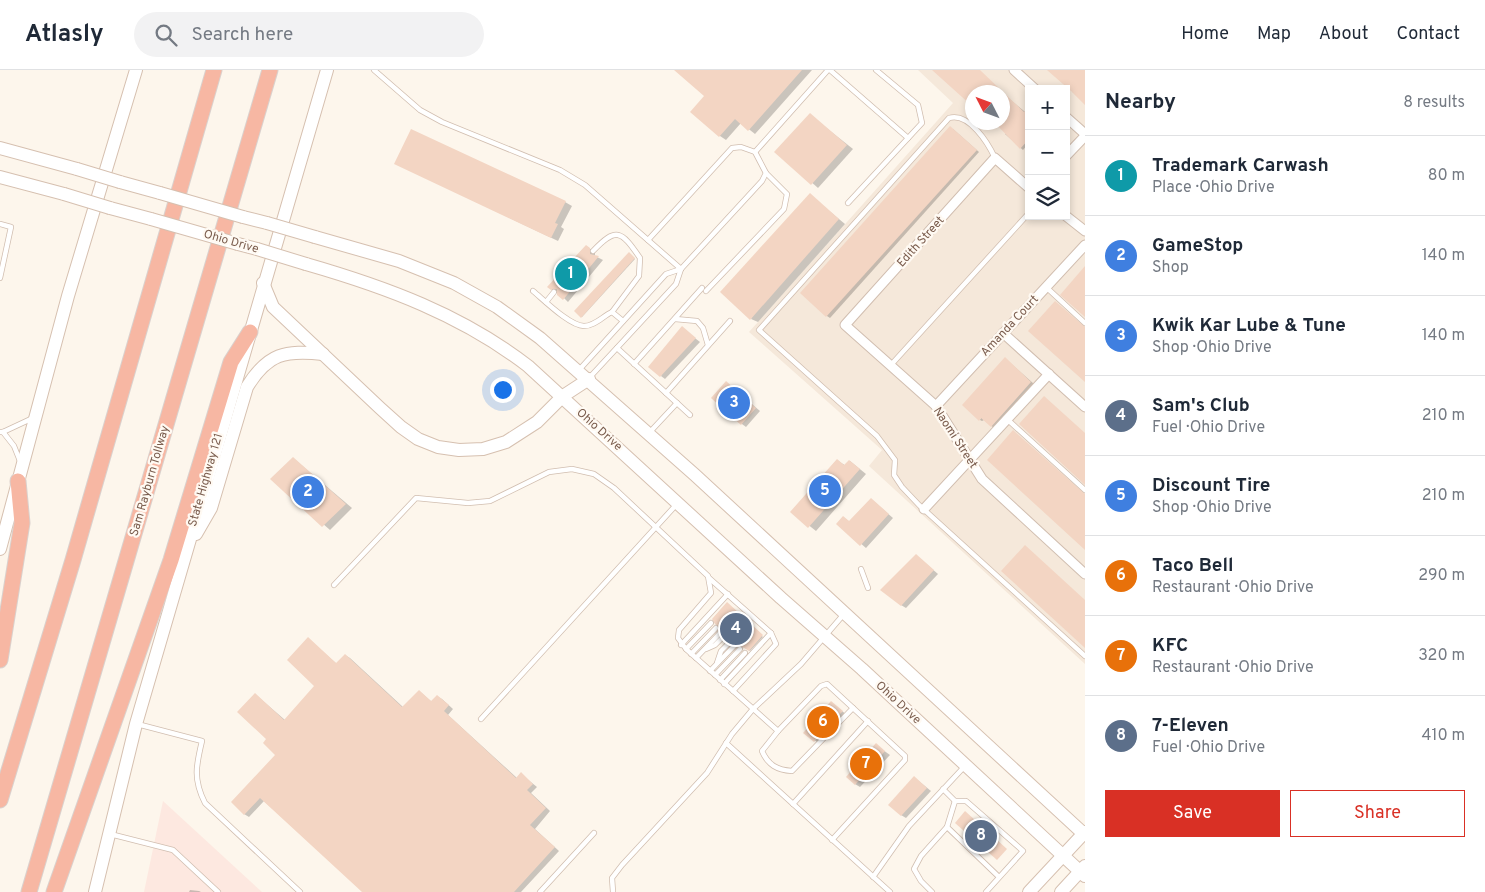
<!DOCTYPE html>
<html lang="en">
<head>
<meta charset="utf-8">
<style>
	:root { --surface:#fff; --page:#f2f2f3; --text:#1f2937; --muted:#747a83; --line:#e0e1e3; --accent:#d93025 }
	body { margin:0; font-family:Overpass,sans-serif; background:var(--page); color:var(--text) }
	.controls { position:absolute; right:15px; top:15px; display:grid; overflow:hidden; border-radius:0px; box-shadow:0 2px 8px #0003 }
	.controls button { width:45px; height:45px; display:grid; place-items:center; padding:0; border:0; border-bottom:1px solid var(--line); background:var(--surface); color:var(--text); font:25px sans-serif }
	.compass { position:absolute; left:965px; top:15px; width:45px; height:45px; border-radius:50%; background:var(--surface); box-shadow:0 2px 8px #0003; rotate:312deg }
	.you { position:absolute; left:502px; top:319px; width:18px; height:18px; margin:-12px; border:4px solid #fff; border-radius:50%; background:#1a73e8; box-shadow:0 0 0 8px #1a73e833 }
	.badge { display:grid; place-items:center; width:32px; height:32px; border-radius:50%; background:var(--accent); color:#fff; font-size:16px; font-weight:700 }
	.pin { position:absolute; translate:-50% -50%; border:2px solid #fff; box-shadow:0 1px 5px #0006 }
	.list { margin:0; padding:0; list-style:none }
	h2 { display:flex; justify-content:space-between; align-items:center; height:65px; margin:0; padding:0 20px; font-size:21px }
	h2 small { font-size:16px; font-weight:400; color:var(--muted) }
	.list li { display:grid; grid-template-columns:32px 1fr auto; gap:15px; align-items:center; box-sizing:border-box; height:80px; padding:0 20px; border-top:1px solid var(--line) }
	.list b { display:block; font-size:19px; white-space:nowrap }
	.list p { margin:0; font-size:16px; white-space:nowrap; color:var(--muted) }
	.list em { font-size:16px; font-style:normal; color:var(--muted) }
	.actions { display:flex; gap:10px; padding:15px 20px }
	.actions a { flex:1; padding:11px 0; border:1px solid var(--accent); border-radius:0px; text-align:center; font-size:18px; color:var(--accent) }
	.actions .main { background:var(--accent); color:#fff }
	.icon { flex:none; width:28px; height:28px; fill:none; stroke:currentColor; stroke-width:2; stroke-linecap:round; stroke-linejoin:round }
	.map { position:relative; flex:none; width:1085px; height:822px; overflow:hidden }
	header { display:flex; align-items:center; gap:30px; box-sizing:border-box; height:70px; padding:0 25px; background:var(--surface); border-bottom:1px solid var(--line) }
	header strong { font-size:24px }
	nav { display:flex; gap:28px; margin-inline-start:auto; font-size:18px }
	.search { width:350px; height:45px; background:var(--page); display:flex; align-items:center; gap:12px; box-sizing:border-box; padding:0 18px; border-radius:28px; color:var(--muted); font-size:19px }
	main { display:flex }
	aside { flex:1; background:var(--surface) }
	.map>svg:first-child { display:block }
	.residential { fill:#f5e8da; fill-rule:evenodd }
	.commercial { fill:#fde8e0 }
	.shadow { fill:#0003 }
	.building { fill:#f3d5c3 }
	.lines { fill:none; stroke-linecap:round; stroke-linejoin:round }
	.lane-casing { stroke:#d1beb0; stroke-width:6 }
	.street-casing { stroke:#d1beb0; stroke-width:11 }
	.secondary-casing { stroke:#d6c0b0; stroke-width:14 }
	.highway-casing { stroke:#dad1cd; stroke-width:17 }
	.lane { stroke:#fff; stroke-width:4.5 }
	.street { stroke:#fff; stroke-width:9 }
	.secondary { stroke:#fff; stroke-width:12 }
	.highway { stroke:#f7b7a3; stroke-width:15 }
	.secondary-bridge-casing { stroke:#d6c0b0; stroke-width:14; stroke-linecap:butt }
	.secondary-bridge { stroke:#fff; stroke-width:12 }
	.labels { text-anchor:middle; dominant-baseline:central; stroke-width:4.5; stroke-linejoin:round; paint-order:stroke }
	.street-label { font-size:12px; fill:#7a5c4d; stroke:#fffaf3 }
</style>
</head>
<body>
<header>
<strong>Atlasly</strong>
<div class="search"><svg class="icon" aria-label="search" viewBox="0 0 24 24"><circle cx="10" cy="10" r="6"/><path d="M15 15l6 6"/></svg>Search here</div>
<nav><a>Home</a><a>Map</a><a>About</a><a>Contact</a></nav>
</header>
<main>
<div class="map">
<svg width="1085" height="822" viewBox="0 0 1085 822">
	<rect width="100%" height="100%" fill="#fdf6ec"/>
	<!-- residential -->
	<path class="residential" d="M918 0H1085V594L869 396 882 380 749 262 953 33ZM1029 19H1066V146H1029ZM972 22H1002V52H972Z"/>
	<!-- commercial -->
	<path class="commercial" d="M163 731 262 822H144Z"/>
	<!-- shadow -->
	<g class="shadow">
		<path d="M676 0H812L755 64 741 53 726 70 720 66 706 26Z"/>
		<path d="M933 0H978L1002 22H972V35Z"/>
		<path d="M1002 23 1029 45V73L1023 80 1005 64 1007 62 1002 52Z"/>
		<path d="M810 45 853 79 818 118 776 81Z"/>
		<path d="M953 59 979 82 830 248 827 246 802 223Z"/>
		<path d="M403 97 565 132 572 136 561 157 564 159 558 171Z"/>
		<path d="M810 125 845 154 758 252 751 249Z"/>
		<path d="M586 176 595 182V186L603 190 568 232 558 222 551 219Z"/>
		<path d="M630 184 635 189 582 247 575 241Z"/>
		<path d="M682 258 700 272 665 309 661 306Z"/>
		<path d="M1008 291 1034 314 994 358 984 350 982 351 980 350Z"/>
		<path d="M726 312 760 341 746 357 742 354Z"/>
		<path d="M293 388 352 438 330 460 272 409Z"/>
		<path d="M837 390 846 396 850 391 866 404 816 461 792 442Z"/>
		<path d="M871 429 893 448 866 478 838 454 843 447 850 452Z"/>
		<path d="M917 486 938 504 906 538 901 535Z"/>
		<path d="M727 534 763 567 750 581 740 574 735 568H729Z"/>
		<path d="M308 569 337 594 345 585 350 588 403 637 419 621 432 632 438 627 442 629 453 639 448 645 517 708 521 704 537 717 531 723 550 741 535 759 559 781 521 822H364L264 731 249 747 244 744 276 685 268 669 255 624 285 650 316 616Z"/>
		<path d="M832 633 847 645 820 674 804 663Z"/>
		<path d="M876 675 890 685 860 717 855 714Z"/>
		<path d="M915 708 931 721 906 748 901 745Z"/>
		<path d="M190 820 199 821 201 822H189Z"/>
	</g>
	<!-- building -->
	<g class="building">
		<path d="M674 0H802L748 61 735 49 719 67 690 42 704 26Z"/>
		<path d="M932 0H980L1024 42 1029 36V69L1020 79 994 52H1002V22H972V36Z"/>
		<path d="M1047 0H1085V35L1071 21Z"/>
		<path d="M810 43 847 75 811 115 774 82Z"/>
		<path d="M950 56 977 80 826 247 800 223Z"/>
		<path d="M411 59 566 131 555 153 558 154 551 168 394 94Z"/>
		<path d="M810 123 839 149 750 250 720 222Z"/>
		<path d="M586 175 590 178V184L599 186 563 230 557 225V219L551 220 547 217Z"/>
		<path d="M629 182 635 188 581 248 574 241Z"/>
		<path d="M1085 196V247L1060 225Z"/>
		<path d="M1055 231 1085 257V312L1028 261Z"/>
		<path d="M682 256 696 268 660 307 648 297Z"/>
		<path d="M1005 287 1031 312 991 357 981 348 979 351 962 335Z"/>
		<path d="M726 311 756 338 741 355 711 328Z"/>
		<path d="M1044 326 1085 363V415L1019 354Z"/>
		<path d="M1013 360 1085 424V480L987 390Z"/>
		<path d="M293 387 346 434 322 457 270 409Z"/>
		<path d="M837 389 844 395 849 390 860 399 808 458 790 442Z"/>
		<path d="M871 428 889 444 860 476 836 454 843 446 849 451Z"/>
		<path d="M1025 475 1085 530V578L1001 501Z"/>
		<path d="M916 484 934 500 901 536 880 520Z"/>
		<path d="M727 532 763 565 749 581 739 575 733 568H728V563L715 554 712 549Z"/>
		<path d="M308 567 336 593 345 584 402 637 419 620 431 631 437 625 449 635 444 641 516 708 521 702 533 714 527 720 546 738 530 755 555 777 514 822H362L260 728 244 745 231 732 275 685 263 673 266 669 237 642 255 623 284 650 314 616 287 590Z"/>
		<path d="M831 631 843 641 814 672 803 663Z"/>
		<path d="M876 673 885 681 855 715 846 707Z"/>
		<path d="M914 706 927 718 901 746 888 735Z"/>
		<path d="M965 741 1007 779 997 790 955 753Z"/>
	</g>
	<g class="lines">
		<defs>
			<g id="lane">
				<path d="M374 0 420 40 442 52 560 100 585 115 681 199"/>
				<path d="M830 0 908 68"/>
				<path d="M755 82 828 0"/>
				<path d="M995 88C988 73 969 42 949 48L759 260 877 366 895 390 894 405 902 417 919 435 1085 586"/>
				<path d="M848 133 922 53 918 35 876 0"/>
				<path d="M0 154 11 157 0 208"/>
				<path d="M593 181C616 157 621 160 640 188L639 206 612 242"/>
				<path d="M1046 217 1085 253"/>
				<path d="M533 221C544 230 570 256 584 256 595 256 603 246 612 242L623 251"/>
				<path d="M706 221 784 139 787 124 766 103"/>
				<path d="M546 232 554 222"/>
				<path d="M675 249 697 251 703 258 708 275"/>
				<path d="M617 278 690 345"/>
				<path d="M634 294 702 218"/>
				<path d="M890 296 1029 143"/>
				<path d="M579 300 666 204 681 199"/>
				<path d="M590 307 676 214 681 199 762 111 766 103 755 82 741 77 732 78 648 170"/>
				<path d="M666 323 730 251"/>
				<path d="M1008 350 1085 420"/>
				<path d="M0 362H3L33 348"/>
				<path d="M3 362 14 376 20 391"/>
				<path d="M649 363 677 333"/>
				<path d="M861 499 868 518"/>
				<path d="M709 508 771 563 724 614"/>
				<path d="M334 515 416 428 468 433 490 431 549 402 572 399 594 404 614 418 708 506 711 523 679 560 678 568 686 579 778 661 821 616 827 614 905 686V690L832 770"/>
				<path d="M681 575 728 524"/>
				<path d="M686 579 711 553"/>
				<path d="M706 579 715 575 725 565"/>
				<path d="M691 584 716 558"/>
				<path d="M696 588 721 562"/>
				<path d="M717 593 721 581 731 571"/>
				<path d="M710 601 735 575"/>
				<path d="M715 605 740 579"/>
				<path d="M720 610 745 583"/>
				<path d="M733 621 776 574 771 563"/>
				<path d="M481 649 676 435"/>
				<path d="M137 654 202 671C196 696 193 709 205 733L300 822"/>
				<path d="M778 661 762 681C768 695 777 700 792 701L853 638"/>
				<path d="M726 673 890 822"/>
				<path d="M943 719 955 731H966L1023 781 986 822"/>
				<path d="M955 731 947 757 999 807"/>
				<path d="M793 734 868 651"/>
				<path d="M110 764 173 780 218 822"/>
				<path d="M873 807 909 756 964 697"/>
				<path d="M540 822 594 763"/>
				<path d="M613 822 612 808 622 795 707 703 732 664 753 639 801 594 844 544"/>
				<path d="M932 822 921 811 914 799 921 786 947 757"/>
			</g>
			<g id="street">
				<path d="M1014 0 1035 19"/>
				<path d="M1066 47 1085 64"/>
				<path d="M1066 86 1085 66"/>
				<path d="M1029 118 995 88 845 255 936 336 982 409 1085 504"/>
				<path d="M1066 146 1085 161"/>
				<path d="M1003 263 1085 337"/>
				<path d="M936 336 1085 175"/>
				<path d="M924 439 1049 304"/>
			</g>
			<g id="secondary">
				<path d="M0 78 77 99"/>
				<path d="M0 107 64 124"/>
				<path d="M120 112 160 123"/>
				<path d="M110 138 151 149"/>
				<path d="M243 147 267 153"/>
				<path d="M315 167 399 191 454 213 497 237 540 268 695 405 1085 765"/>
				<path d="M238 174 257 179"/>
				<path d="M306 194C386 217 462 245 528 296L781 528 862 599 1085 806"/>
				<path d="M263 213 273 237 380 338 401 357 418 369 438 377 459 380 483 379 506 372 537 352 563 326 589 309"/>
				<path d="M196 464 211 438 247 317C268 283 285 280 323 284"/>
				<path d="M0 479 68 226 136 0"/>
				<path d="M95 822 136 654 327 0"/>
				<path d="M1029 822 1085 762"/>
				<path d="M1061 822 1085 796"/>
			</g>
			<g id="highway">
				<path d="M0 590 22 453 18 411"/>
				<path d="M0 730 73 490 214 0"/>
				<path d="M29 822 270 0"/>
				<path d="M54 822 171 490 231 292 250 262"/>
			</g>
		</defs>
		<!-- lane casing -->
		<use href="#lane" class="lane-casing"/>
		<!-- street casing -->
		<use href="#street" class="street-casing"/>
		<!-- secondary casing -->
		<use href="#secondary" class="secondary-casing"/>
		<!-- highway casing -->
		<use href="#highway" class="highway-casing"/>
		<!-- lane -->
		<use href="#lane" class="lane"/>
		<!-- street -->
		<use href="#street" class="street"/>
		<!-- secondary -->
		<use href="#secondary" class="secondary"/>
		<!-- highway -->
		<use href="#highway" class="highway"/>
		<defs>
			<g id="secondary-bridge">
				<path d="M77 99 120 112"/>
				<path d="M160 123 243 147"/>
				<path d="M64 124 110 138"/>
				<path d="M151 149 238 174"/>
				<path d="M267 153 315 167"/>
				<path d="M257 179 306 194"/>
			</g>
		</defs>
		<!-- secondary-bridge casing -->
		<use href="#secondary-bridge" class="secondary-bridge-casing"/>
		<!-- secondary-bridge -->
		<use href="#secondary-bridge" class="secondary-bridge"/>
	</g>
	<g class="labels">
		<!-- street labels -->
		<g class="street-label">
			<text transform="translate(231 172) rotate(16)">Ohio Drive</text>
			<text transform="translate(921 172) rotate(-48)">Edith Street</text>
			<text transform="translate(1010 256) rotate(-47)">Amanda Court</text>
			<text transform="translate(599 360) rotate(42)">Ohio Drive</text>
			<text transform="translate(955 368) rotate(57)">Naomi Street</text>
			<text transform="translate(206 410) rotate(-74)">State Highway 121</text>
			<text transform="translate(150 411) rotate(-74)">Sam Rayburn Tollway</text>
			<text transform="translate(898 633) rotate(43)">Ohio Drive</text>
		</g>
	</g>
</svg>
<div class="controls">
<button>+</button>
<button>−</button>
<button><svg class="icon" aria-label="layers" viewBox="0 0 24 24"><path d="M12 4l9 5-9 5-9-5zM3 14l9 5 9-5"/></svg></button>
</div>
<svg class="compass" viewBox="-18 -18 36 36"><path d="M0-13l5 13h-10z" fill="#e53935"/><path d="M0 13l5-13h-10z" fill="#747a83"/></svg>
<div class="you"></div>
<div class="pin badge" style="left:571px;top:204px;background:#0f9aa8">1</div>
<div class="pin badge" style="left:308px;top:422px;background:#3f7fe0">2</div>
<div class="pin badge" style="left:734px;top:333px;background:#3f7fe0">3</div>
<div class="pin badge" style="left:736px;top:559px;background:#5c6f8a">4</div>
<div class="pin badge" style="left:825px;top:421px;background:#3f7fe0">5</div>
<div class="pin badge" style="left:823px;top:652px;background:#e8710a">6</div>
<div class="pin badge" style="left:866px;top:694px;background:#e8710a">7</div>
<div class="pin badge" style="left:981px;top:766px;background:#5c6f8a">8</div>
</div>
<aside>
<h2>Nearby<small>8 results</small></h2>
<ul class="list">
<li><span class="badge" style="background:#0f9aa8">1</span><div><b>Trademark Carwash</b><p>Place · Ohio Drive</p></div><em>80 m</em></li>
<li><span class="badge" style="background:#3f7fe0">2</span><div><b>GameStop</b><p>Shop</p></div><em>140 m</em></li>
<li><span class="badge" style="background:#3f7fe0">3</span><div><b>Kwik Kar Lube &amp; Tune</b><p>Shop · Ohio Drive</p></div><em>140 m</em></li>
<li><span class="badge" style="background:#5c6f8a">4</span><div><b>Sam's Club</b><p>Fuel · Ohio Drive</p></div><em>210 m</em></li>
<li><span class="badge" style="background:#3f7fe0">5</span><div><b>Discount Tire</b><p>Shop · Ohio Drive</p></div><em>210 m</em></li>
<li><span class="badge" style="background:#e8710a">6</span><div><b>Taco Bell</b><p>Restaurant · Ohio Drive</p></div><em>290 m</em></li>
<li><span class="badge" style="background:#e8710a">7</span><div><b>KFC</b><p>Restaurant · Ohio Drive</p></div><em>320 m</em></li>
<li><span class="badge" style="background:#5c6f8a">8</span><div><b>7-Eleven</b><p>Fuel · Ohio Drive</p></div><em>410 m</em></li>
</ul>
<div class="actions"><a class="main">Save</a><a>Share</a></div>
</aside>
</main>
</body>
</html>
